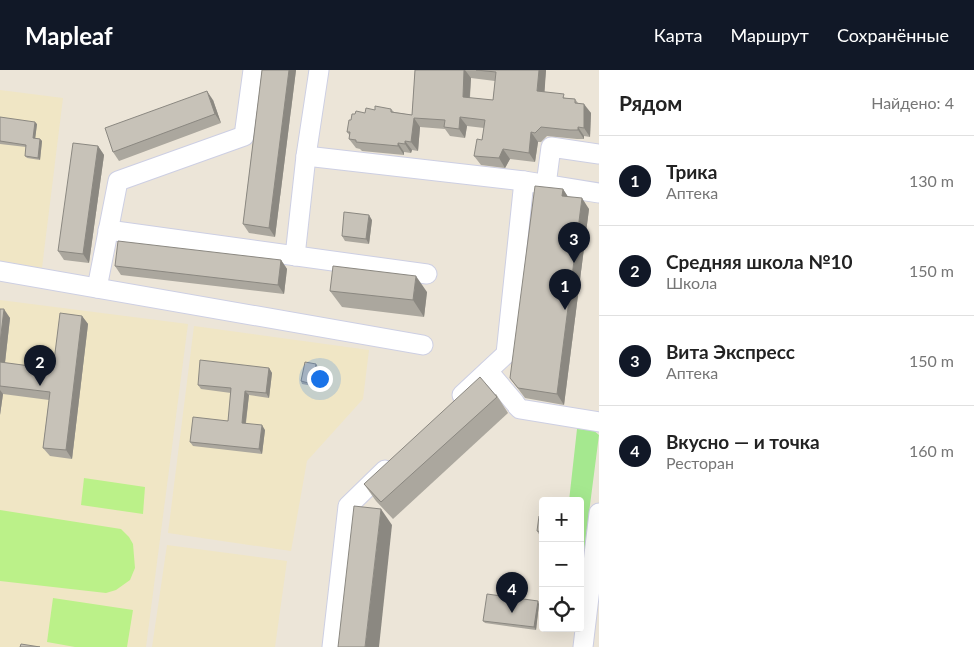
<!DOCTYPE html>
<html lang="ru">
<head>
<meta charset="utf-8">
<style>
	:root { --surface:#fff; --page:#f2f2f2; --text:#222; --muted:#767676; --line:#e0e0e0; --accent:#111827 }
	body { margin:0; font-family:Lato,sans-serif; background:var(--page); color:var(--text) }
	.controls { position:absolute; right:15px; bottom:15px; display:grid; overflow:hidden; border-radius:5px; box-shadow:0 5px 20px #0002 }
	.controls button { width:45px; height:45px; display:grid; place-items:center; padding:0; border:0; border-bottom:1px solid var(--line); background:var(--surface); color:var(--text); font:25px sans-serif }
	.you { position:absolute; left:319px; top:308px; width:18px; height:18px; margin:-12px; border:4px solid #fff; border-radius:50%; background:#1a73e8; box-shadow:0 0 0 8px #1a73e833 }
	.badge { display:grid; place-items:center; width:32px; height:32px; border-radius:50%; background:var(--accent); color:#fff; font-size:16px; font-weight:700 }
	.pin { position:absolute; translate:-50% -41px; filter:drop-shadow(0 1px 2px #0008) }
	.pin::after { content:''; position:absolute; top:26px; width:18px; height:15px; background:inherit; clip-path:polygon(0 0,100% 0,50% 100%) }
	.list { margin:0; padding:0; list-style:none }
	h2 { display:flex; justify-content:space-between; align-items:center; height:65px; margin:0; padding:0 20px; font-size:21px }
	h2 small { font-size:16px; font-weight:400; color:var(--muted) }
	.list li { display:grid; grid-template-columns:32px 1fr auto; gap:15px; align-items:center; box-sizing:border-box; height:90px; padding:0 20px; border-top:1px solid var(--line) }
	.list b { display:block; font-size:19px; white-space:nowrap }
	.list p { margin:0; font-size:16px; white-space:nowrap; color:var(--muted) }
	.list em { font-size:16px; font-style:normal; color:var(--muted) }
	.icon { flex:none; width:28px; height:28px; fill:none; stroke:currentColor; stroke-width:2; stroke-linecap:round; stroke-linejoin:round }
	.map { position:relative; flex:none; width:599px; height:577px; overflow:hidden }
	header { display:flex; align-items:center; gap:30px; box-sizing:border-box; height:70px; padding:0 25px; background:var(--accent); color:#fff }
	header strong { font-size:24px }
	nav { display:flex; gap:28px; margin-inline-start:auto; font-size:18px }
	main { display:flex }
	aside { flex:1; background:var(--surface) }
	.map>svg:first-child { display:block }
	.education { fill:#f0e6c5 }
	.green { fill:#a5e88f }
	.pitch { fill:#bbf189 }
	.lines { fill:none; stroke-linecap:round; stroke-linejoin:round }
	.minor-casing { stroke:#cdcfe3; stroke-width:21 }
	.minor { stroke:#fff; stroke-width:19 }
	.wall { fill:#aba79e; fill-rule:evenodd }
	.shaded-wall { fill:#8b8881 }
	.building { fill:#c7c2b8; stroke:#8b8881 }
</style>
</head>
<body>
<header>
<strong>Mapleaf</strong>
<nav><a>Карта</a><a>Маршрут</a><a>Сохранённые</a></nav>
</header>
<main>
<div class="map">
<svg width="599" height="577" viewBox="0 0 599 577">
	<rect width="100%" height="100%" fill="#ece5d8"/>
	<!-- education -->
	<g class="education">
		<path d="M0 20 63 28 42 198 0 193Z"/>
		<path d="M0 230 188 254 146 577H0Z"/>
		<path d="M194 256 369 280 363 329 307 391 291 481 168 463Z"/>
		<path d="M167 475 287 491 275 577H152Z"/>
	</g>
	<!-- green -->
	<path class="green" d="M577 359 593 360 599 365 580 513V431H569Z"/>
	<!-- pitch -->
	<g class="pitch">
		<path d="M84 408 145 417 143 444 81 435Z"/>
		<path d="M0 440 121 459 129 467 133 474 135 498 130 510 116 520 106 523 0 511Z"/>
		<path d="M53 528 133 540 127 577H75L47 572Z"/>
	</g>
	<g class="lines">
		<defs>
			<g id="minor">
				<path d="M319 0 306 86 524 111"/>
				<path d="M546 115 551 77 599 84"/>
				<path d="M108 160 427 204"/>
				<path d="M295 186 306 86"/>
				<path d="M0 201 423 275"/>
				<path d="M97 218 118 111 244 66 253 0"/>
				<path d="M488 301 515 333"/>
				<path d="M462 325 506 284 524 111 599 123"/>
				<path d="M517 336 520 339 599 352"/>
				<path d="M332 577 348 436 385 400"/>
				<path d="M583 577 599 443"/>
			</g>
		</defs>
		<!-- minor casing -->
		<use href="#minor" class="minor-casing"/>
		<!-- minor -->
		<use href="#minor" class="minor"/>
	</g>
	<!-- wall -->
	<g class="wall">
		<path d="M262 0H296L275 167 249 163 243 154Z"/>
		<path d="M415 0H546L544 22 566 28 575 29 578 33 591 43 590 67 584 66V69H577L547 66 541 72H538L535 92 510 89 505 98 481 95 474 86 482 70 484 58 467 56 465 68 450 66 445 59 420 57 418 81 412 80 411 83 404 82V85L362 81 360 79 356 78 349 69 350 66 347 62 351 50 355 44 365 43 375 40 391 39 394 42 412 45ZM471 8 495 11 493 30 470 28Z"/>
		<path d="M213 30 221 53 119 91 113 82Z"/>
		<path d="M0 47 37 54 35 68 40 69 42 71 40 90 27 88 25 86 26 77 0 74Z"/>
		<path d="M98 76 104 85 89 193 64 190 58 181Z"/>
		<path d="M563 119 568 127 589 139 564 335 525 328 510 308Z"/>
		<path d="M372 150 369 174 345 171 342 166Z"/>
		<path d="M281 190 287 199 284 224 121 205 115 196Z"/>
		<path d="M330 221 427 222 424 247 342 237Z"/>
		<path d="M0 239 10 248 5 293 53 299 82 246 88 254 72 389 50 386 43 378 49 330 3 324 0 345Z"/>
		<path d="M318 297 313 316 302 314 301 311Z"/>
		<path d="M269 298 272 303 269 328 249 325 246 353 265 360 262 384 193 376 190 372 228 351 231 323 201 319 198 315Z"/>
		<path d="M496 324 508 343 393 449 376 431 364 414Z"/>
		<path d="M543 447V466H540L537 461Z"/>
		<path d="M539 534 536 560 485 553 483 551Z"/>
	</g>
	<!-- shaded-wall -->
	<g class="shaded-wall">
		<path d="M289 0H296L275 167 269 158Z"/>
		<path d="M464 0H465L471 8 469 36 463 27Z"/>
		<path d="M539 0H546L544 30 537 21Z"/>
		<path d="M207 21 213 30 221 53 215 44Z"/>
		<path d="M584 34 591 43 590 67 584 58Z"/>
		<path d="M460 47 467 56 465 68 459 59Z"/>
		<path d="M414 48 420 57 418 81 411 72Z"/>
		<path d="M35 52 37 54 35 70 33 68Z"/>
		<path d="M578 57 584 66V69L578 60Z"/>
		<path d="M531 62 538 72 535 92 529 83Z"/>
		<path d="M40 69 42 71 40 90 38 88Z"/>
		<path d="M405 71 412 80 411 83 405 74Z"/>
		<path d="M398 73 404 82V85L398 76Z"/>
		<path d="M98 76 104 85 89 193 83 184Z"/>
		<path d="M503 79 510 89 505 98 499 88Z"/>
		<path d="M563 119 570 130 562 126Z"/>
		<path d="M582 128 589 139 564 335 557 324Z"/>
		<path d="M369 145 372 150 369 174 366 169Z"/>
		<path d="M281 190 287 199 284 224 278 215Z"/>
		<path d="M416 206 427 222 424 247 413 230Z"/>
		<path d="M4 239 10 248 4 301 0 295V273Z"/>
		<path d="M82 246 88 254 72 389 66 380Z"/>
		<path d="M316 294 318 297 313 316 312 314Z"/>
		<path d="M269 298 272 303 269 328 266 323Z"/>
		<path d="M0 320 3 324 0 345Z"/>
		<path d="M245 321 249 325 245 358 242 353Z"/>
		<path d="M262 355 265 360 262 384 259 379Z"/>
		<path d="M381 439 392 455 379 577H365Z"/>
		<path d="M538 531 539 534 536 560 534 557Z"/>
	</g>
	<!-- building -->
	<g class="building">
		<path d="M262 0H289L269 158 243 154Z"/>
		<path d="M415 0H464L463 27 493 30 496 2 476 0H539L537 21 564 24 563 28 575 29V33L584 34V58L578 57V60H570L541 57 535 63 531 62 529 83 503 79 499 88 474 86 477 69 482 70 485 50 460 47 459 59 444 57 445 50 414 48 411 72 405 71V74L398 73V76L356 72V70L349 69 350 62H347L349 50H351L352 44H355L356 41 365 43 366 38 375 40V36L391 39V42L412 45Z"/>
		<path d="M207 21 215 44 113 82 105 58Z"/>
		<path d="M0 47 35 52 33 68 40 69 38 88 25 86 26 75 0 71Z"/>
		<path d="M73 73 98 76 83 184 58 181Z"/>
		<path d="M535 116 563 119 562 126 582 128 557 324 518 318 510 308Z"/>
		<path d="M344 142 369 145 366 169 342 166Z"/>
		<path d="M118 171 281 190 278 215 115 196Z"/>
		<path d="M333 196 416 206 413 230 330 221Z"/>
		<path d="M0 239H4L0 273Z"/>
		<path d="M60 243 82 246 66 380 43 378 50 322 0 316V292L53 299Z"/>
		<path d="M200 290 269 298 266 323 245 321 242 353 262 355 259 379 190 372 193 347 228 351 231 318 198 315Z"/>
		<path d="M305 292 316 294 312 314 301 311Z"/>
		<path d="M480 307 497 327 381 432 364 414Z"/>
		<path d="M354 436 381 439 365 577H338Z"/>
		<path d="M539 446 543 447V462L537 461Z"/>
		<path d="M487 524 538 531 534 557 483 551Z"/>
		<path d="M21 574 40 577H20Z"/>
	</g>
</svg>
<div class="controls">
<button>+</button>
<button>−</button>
<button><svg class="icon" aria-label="locate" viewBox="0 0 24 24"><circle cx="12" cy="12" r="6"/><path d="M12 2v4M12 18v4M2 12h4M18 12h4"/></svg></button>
</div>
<div class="you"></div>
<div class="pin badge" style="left:565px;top:240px">1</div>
<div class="pin badge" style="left:40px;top:316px">2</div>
<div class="pin badge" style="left:574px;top:193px">3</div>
<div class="pin badge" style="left:512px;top:543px">4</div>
</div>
<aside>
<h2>Рядом<small>Найдено: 4</small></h2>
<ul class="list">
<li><span class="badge">1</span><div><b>Трика</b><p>Аптека</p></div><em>130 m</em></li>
<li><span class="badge">2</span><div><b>Средняя школа №10</b><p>Школа</p></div><em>150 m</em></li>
<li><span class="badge">3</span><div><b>Вита Экспресс</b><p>Аптека</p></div><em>150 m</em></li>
<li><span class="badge">4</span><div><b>Вкусно — и точка</b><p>Ресторан</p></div><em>160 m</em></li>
</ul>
</aside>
</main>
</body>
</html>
